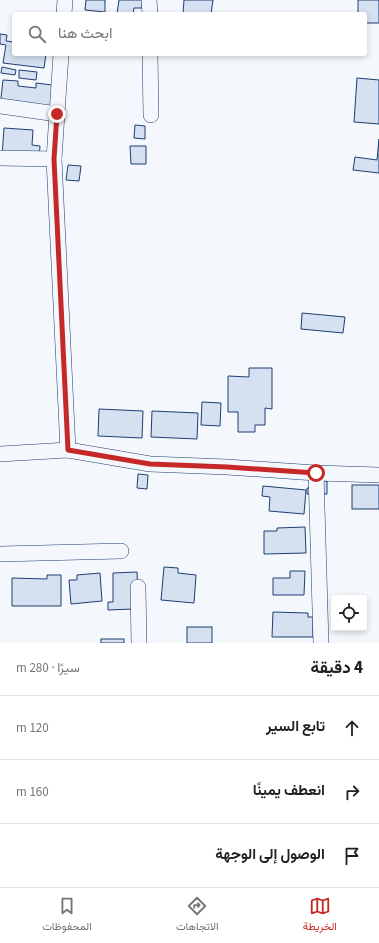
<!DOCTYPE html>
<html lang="ar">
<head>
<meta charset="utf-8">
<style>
	:root { --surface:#fff; --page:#f6f6f6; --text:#202124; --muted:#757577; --line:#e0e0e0; --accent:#c62828 }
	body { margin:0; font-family:"Source Sans 3",Vazirmatn,sans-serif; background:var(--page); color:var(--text); direction:rtl }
	.controls { position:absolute; right:12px; bottom:12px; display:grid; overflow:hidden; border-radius:4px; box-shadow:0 2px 6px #0003 }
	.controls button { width:36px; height:36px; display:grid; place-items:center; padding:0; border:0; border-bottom:1px solid var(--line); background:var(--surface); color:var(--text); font:20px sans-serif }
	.stop { position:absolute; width:12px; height:12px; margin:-9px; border:3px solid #c62828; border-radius:50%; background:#fff }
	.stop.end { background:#c62828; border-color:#fff; box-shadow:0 1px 4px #0008 }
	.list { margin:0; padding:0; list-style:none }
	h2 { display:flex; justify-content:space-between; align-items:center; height:52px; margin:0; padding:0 16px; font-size:17px }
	h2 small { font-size:13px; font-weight:400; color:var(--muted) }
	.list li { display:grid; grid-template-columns:26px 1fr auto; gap:12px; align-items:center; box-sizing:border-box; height:64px; padding:0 16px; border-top:1px solid var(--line) }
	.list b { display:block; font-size:15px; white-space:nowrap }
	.list em { font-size:13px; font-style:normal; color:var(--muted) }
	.icon { flex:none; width:22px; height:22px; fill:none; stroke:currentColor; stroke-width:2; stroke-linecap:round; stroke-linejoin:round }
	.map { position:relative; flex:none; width:379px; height:643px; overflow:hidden; direction:ltr }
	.search { position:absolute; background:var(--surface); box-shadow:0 2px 6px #0003; left:12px; right:12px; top:12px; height:44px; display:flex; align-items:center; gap:10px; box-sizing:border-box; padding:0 14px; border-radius:4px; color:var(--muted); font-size:15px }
	.sheet { height:244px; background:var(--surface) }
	nav { display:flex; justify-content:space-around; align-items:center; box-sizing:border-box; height:56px; border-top:1px solid var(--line); background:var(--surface); font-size:11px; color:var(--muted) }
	nav a { display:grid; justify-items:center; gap:2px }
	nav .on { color:var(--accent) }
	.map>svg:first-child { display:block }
	.building { fill:#d5e0f0; stroke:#1d3f73 }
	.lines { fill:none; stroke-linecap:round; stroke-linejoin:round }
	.minor-casing { stroke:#1d3f73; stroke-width:16 }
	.minor { stroke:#f4f7fb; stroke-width:15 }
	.route { stroke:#c62828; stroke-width:5 }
</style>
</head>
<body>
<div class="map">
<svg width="379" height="643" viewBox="0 0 379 643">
	<rect width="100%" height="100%" fill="#f4f7fb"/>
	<!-- building -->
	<g class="building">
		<path d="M86 0H105V12L85 10Z"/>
		<path d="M119 0H142V8H134L133 14H117Z"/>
		<path d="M184 0H213L211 14H183Z"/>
		<path d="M358 0H379V23H365V14H358Z"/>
		<path d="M0 34 7 35 6 41 14 42V54H46L44 68 3 63 6 45 0 44Z"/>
		<path d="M2 67 16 70 15 75 1 73Z"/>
		<path d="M19 70 37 72 36 80 19 78Z"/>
		<path d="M357 78 379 80V124L354 122Z"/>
		<path d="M3 80 18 81V86L36 88V83L52 85 50 111 0 107Z"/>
		<path d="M135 125 145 126V139L134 138Z"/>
		<path d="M4 128 33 130 32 145 40 146 39 159 2 157Z"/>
		<path d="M379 139V173L353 170 355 157 377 160Z"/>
		<path d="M130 146H146V164H131Z"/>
		<path d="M68 165 81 166 79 181 66 180Z"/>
		<path d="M302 313 345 317 343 333 301 329Z"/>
		<path d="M249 368H272V409L265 408V425H255V432H238V412H228V376L249 377Z"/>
		<path d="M202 402 221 403 220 426 201 425Z"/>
		<path d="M99 409 143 411 142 438 98 436Z"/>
		<path d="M152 411 198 413 197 439 151 437Z"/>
		<path d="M138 474 148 475 147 489 137 488Z"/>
		<path d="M321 481H327V494H307V488H320Z"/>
		<rect x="352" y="485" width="27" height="24"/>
		<path d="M263 486 306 490 304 514 269 511 270 497 262 496Z"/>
		<path d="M305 527 306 553 264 554V531H277V528Z"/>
		<path d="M164 567 178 568V573L196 575 194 603 161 600Z"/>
		<path d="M290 571H305L304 595H273V578H290Z"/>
		<path d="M137 572 138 598 133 609 108 610V602H113V573Z"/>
		<path d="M100 573 102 601 71 604 69 580H77V575Z"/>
		<path d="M47 575H61V606H12V578L47 579Z"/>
		<path d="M273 612 308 613V617H313V637H272Z"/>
		<rect x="187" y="627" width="25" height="16"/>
		<rect x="101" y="639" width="23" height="4"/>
	</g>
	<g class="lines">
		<defs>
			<g id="minor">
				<path d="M149 0 150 14"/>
				<path d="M64 14 65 0"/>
				<path d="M61 54 54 159 68 450"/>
				<path d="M150 54 151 115"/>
				<path d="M0 106 57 114"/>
				<path d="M0 158 54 159"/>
				<path d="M0 454 68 450 150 464 227 467 316 473 379 475"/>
				<path d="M316 473 321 643"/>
				<path d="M0 554 121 551"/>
				<path d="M138 587 139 643"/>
			</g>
		</defs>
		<!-- minor casing -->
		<use href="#minor" class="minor-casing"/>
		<!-- minor -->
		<use href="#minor" class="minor"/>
	</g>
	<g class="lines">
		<!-- route -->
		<path class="route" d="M57 114 54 159 68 450 150 464 227 467 316 473"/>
	</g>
</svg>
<div class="controls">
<button><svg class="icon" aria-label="locate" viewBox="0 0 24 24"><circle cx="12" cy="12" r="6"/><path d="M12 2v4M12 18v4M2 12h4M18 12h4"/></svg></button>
</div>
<div class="stop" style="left:316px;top:473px"></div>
<div class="stop end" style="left:57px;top:114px"></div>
<div class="search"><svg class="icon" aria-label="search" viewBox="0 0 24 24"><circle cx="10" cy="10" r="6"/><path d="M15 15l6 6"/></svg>ابحث هنا</div>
</div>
<section class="sheet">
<h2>4 دقيقة<small>سيرًا · 280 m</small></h2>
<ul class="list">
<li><svg class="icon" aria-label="ahead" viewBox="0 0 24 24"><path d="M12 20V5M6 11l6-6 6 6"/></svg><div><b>تابع السير</b></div><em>120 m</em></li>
<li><svg class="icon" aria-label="right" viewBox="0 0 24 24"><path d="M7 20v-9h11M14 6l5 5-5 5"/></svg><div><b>انعطف يمينًا</b></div><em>160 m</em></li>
<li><svg class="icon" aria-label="arrive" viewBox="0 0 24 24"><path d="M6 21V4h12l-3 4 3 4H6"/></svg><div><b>الوصول إلى الوجهة</b></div></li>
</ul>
</section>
<nav>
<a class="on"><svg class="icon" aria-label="map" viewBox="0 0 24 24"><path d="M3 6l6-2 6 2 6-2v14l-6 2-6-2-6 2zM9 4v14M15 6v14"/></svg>الخريطة</a>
<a><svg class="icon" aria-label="directions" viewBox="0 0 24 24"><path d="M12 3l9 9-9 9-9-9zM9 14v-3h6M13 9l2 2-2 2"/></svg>الاتجاهات</a>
<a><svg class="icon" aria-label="saved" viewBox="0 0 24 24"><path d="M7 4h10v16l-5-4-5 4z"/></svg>المحفوظات</a>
</nav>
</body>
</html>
